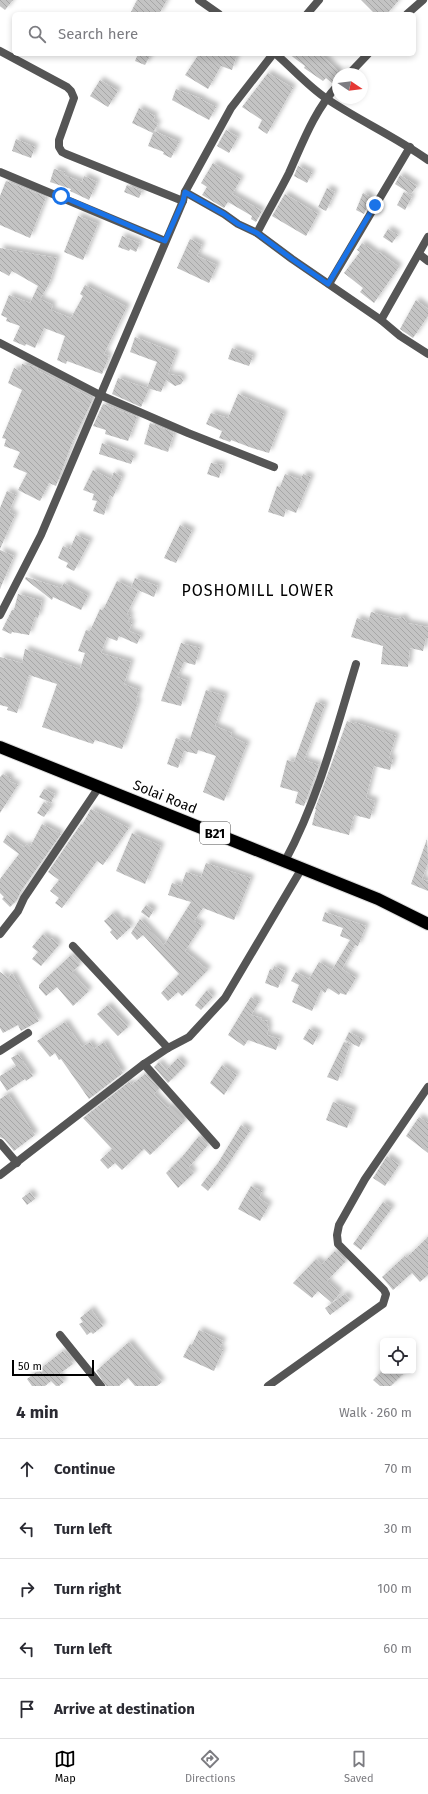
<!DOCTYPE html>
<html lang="en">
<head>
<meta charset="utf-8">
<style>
	:root { --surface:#fff; --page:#f7f7f7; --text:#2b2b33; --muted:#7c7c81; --line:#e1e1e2; --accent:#000 }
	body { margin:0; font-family:"Fira Sans",sans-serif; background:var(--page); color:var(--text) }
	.controls { position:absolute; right:12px; bottom:12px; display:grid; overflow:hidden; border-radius:6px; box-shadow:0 2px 6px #0003 }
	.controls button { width:36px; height:36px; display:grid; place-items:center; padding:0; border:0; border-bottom:1px solid var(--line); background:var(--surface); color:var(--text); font:20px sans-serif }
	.compass { position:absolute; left:332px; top:68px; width:36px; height:36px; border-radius:50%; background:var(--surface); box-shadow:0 2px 6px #0003; rotate:103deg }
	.scale { position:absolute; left:12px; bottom:10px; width:82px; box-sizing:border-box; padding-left:4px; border:2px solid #000; border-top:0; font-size:11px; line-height:14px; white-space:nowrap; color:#000; -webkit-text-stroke:3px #fff; paint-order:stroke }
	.stop { position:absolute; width:12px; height:12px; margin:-9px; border:3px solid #1a73e8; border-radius:50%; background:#fff }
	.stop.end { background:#1a73e8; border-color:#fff; box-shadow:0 1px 4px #0008 }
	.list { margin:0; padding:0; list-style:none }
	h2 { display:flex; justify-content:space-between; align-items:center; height:52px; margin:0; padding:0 16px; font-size:17px }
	h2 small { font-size:13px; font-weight:400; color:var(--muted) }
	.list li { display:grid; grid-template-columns:26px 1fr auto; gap:12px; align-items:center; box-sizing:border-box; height:60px; padding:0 16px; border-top:1px solid var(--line) }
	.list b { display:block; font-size:15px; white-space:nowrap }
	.list em { font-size:13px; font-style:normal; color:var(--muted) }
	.icon { flex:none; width:22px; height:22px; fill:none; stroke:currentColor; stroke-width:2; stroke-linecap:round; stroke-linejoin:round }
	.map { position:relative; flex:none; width:428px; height:1386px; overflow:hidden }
	.search { position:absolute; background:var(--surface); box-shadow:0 2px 6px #0003; left:12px; right:12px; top:12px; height:44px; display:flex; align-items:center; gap:10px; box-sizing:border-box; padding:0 14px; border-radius:6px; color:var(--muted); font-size:15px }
	.sheet { height:352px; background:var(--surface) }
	nav { display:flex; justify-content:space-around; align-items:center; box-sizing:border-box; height:56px; border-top:1px solid var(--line); background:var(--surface); font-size:11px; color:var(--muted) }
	nav a { display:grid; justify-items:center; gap:2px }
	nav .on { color:var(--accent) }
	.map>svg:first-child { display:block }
	.building { fill:url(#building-back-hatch); filter:url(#shadow) }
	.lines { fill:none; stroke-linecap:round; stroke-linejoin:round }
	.highway-casing { stroke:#dbdbdb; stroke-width:14 }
	.street { stroke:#555; stroke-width:8 }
	.highway { stroke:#000; stroke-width:12 }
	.route { stroke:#1a73e8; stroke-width:5 }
	.labels { text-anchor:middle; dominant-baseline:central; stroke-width:3; stroke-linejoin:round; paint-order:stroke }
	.shield { fill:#fff; stroke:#4c4c4c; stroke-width:1 }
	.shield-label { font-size:13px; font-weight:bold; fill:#000 }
	.street-label { font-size:14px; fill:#000; stroke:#fff }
	.quarter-label { font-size:16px; letter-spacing:1px; fill:#000; stroke:#fff }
</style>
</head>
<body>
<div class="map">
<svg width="428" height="1386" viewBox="0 0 428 1386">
	<defs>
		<pattern id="building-back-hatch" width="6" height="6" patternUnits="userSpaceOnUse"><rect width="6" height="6" fill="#c4c4c4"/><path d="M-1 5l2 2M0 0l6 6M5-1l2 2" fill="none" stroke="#a7a7a7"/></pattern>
		<filter id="shadow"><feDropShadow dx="3.5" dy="-3.5" stdDeviation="2" flood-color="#0004"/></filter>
	</defs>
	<rect width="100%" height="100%" fill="#fff"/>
	<!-- building -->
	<g class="building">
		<path d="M0 0H13L5 10 0 6Z"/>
		<path d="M137 0H167L159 14H130Z"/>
		<path d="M361 0H399L387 14H375Z"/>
		<path d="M138 54H151L145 65 135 61Z"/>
		<path d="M199 54H237L232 70 221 66 208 89 185 75Z"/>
		<path d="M289 54H320L338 71V80L332 83 326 78 323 81 304 68 305 66Z"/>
		<path d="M268 73 293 88 267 134 258 128 262 120 242 107Z"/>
		<path d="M100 80 118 91 108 107 90 96Z"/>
		<path d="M176 89 202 99V100L216 107 209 120 172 100Z"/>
		<path d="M139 108 155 116 153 121 158 124 154 131 179 142 171 158 163 154 164 152 148 146 154 131 153 133 132 123Z"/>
		<path d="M226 130 238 137 229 153 217 146Z"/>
		<path d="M16 139 35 147 31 158 12 151Z"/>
		<path d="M213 163 241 179 232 194 262 211 256 222 251 219 252 216 228 202 224 208 202 195 207 187 201 183Z"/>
		<path d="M298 166 312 173 307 183 294 176Z"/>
		<path d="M54 169 65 172 64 175 82 182 84 176 97 182 89 200 70 191 71 189 50 182Z"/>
		<path d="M400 175 417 186 411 194 395 184Z"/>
		<path d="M6 181 46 197 30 238 0 225V196Z"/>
		<path d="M127 185 142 191 139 198 124 192Z"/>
		<path d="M327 188 335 192 326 211 318 207Z"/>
		<path d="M404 192 412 197 405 210 397 205Z"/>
		<path d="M363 193 371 197 364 214 356 210Z"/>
		<path d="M285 194 318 214 306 236 272 216Z"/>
		<path d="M78 216 98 224 83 260 64 252Z"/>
		<path d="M388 229 398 235 392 243 383 237Z"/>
		<path d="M122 236 140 243 136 252 130 249 129 251 118 247Z"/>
		<path d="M190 239 202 245 197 256 217 265 209 283 177 268Z"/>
		<path d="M362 243 377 254 379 252 399 267 374 303 360 292 363 288 344 273 360 252 357 250Z"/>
		<path d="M0 248 57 258 49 284 40 299 53 305 51 310 71 318 83 296 80 294 85 285 127 307 104 354 109 356 102 374 67 361 66 364 57 360 65 336 44 328 35 348 26 344 25 346 13 341 20 326 6 321 7 318 1 315 9 295 30 303 38 286 12 271 9 276 0 271Z"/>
		<path d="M416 300 428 309V316L413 338 400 329Z"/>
		<path d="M135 337 176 353 168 374 181 376 183 381 181 384 175 386 166 380 161 392 147 388 157 362 130 352Z"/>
		<path d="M232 348 253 356 249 366 228 359Z"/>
		<path d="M22 364 35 367 38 369 37 370 93 399 72 443 56 486 49 483 40 501 18 490 27 473 13 467 20 452 4 446 6 439 2 438 22 390 8 383 14 368 20 371Z"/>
		<path d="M118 378 149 389 141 407 112 394Z"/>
		<path d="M238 394 284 414 269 453 252 448 231 440 230 442 219 438 222 431 206 424 211 413 228 418Z"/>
		<path d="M103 404 137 417 128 441 105 434 106 430 93 426Z"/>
		<path d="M150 423 174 433 168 452 144 444Z"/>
		<path d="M102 443 134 456 131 464 99 454Z"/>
		<path d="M211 463 223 465 219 478 207 474Z"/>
		<path d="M93 470 111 479 114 472 122 477 113 497 110 495 104 515 93 511 97 501 92 500 94 494 83 490Z"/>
		<path d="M285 474 301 480 303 474 311 477 296 513 286 509 284 517 268 512 277 486 280 487Z"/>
		<path d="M7 491 16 495 9 512 15 515 0 549V508Z"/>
		<path d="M180 525 192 531 176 563 164 558Z"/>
		<path d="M76 535 90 541 74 571 66 567 68 563 58 558 63 546 70 549Z"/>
		<path d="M0 550 14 556 0 589Z"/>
		<path d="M26 577 61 588 64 583 88 596 81 610 53 597 52 600 25 579Z"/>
		<path d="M135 578 158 586 154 597 131 587Z"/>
		<path d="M117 581 138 591 127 614 131 616 128 621 132 623 129 631 141 636 137 644 119 636 117 641 107 637 101 653 131 662 124 684 139 690 136 701 138 702 122 749 95 740 93 744 42 727 57 684 29 675 17 713 7 710 8 707 0 705V657L22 663 25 649 80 669 85 653 78 651 86 630 90 631 100 609 102 610 104 608Z"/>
		<path d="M18 594 42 601 38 618 35 617 29 635 12 632 11 634 2 630 12 610H14Z"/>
		<path d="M371 612 396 619 403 617 407 623 428 627V638H426L423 651 410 648 408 667 381 664 383 646 351 637 357 618 368 622Z"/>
		<path d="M181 643 200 648 195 665 184 662 177 677 188 681 181 706 161 701Z"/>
		<path d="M206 690 225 696 215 726 232 733 230 736 247 744 224 801 203 792 216 756 198 750 197 754 184 751 178 768 167 764 176 738 189 742Z"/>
		<path d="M316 702 325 705 304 760 319 765 304 806 295 803 298 792 280 787 287 760 294 762Z"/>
		<path d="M347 721 354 724V722L396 736 389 758H393L390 770 374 766 366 798 375 801 370 819 354 815 349 835 312 825 316 809H315Z"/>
		<path d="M3 774 11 778 9 781 18 785 0 813V777Z"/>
		<path d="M44 789 55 794 51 803 39 797Z"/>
		<path d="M44 802 51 807 44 817 37 813Z"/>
		<path d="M91 809 129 828 103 865 97 861 62 908 55 903 59 898 50 891 59 880 48 872 81 824 82 825Z"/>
		<path d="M42 824 61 834 21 891 17 900 10 907 2 899 4 897 0 893V879L19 854 3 842 7 835 24 847 27 844 30 847Z"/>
		<path d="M132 833 161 846 145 884 116 871Z"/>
		<path d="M427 839 428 863 422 879 428 881V891L411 884Z"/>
		<path d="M206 863 251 878 234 920 203 908 194 921 202 925 185 951 208 970 182 996 178 992 168 1001 161 993 179 974 143 935 137 940 131 933 140 919 164 945 191 902 168 895 172 883 181 886 186 872 201 877Z"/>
		<path d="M146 905 154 910 149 918 141 912Z"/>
		<path d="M325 912 366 926 358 946 355 945 342 969 356 978 346 995 340 993 339 995 328 988 325 993 321 990 312 1011 292 1002 299 985 291 981 296 972 309 979 319 962 332 970 350 940 340 936 343 928 322 921Z"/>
		<path d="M113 913 121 922 124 919 131 927 117 940 110 932 112 930 104 921Z"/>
		<path d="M43 934 50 940 52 938 59 945 41 966 32 959 38 952 32 947Z"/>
		<path d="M71 955 80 965 72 972 89 991 73 1006 57 987 46 996 39 988V985Z"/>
		<path d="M274 966 285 971 278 988 265 983 270 969 273 970Z"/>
		<path d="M0 972 8 978 12 973 39 1021 21 1031 18 1025 3 1033 0 1028Z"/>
		<path d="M207 990 213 997 201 1010 195 1005Z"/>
		<path d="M251 997 259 1002 251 1015 262 1018 261 1020 268 1021 267 1026 269 1027 267 1035 280 1039 276 1050 248 1040 244 1046 228 1035Z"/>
		<path d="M108 1005 128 1027 118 1036 97 1014Z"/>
		<path d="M65 1022 82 1047 90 1042 94 1049 104 1042 123 1073 89 1099 61 1059 59 1060 55 1053 50 1057 37 1041Z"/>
		<path d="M309 1029 319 1034 313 1045 303 1039Z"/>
		<path d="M349 1032 363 1039 359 1047 345 1040Z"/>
		<path d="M344 1042 350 1044 338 1081 327 1077Z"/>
		<path d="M18 1054 33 1076 26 1081 25 1079 7 1091 0 1080V1076L16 1066 11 1058Z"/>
		<path d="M178 1058 185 1066 168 1083 154 1067 159 1062 166 1070Z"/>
		<path d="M222 1065 237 1075 224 1095 210 1083Z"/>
		<path d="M145 1074 159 1089 154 1094 168 1108 170 1106 185 1121 150 1155 144 1149 122 1170 115 1163 108 1169 100 1160 112 1149 83 1118 129 1082 131 1085Z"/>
		<path d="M8 1094 35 1135 14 1151 4 1139 0 1137V1099Z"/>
		<path d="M333 1102 354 1110 347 1128 326 1120Z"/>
		<path d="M419 1117 428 1123V1153L406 1136Z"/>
		<path d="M241 1125 250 1131 226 1167 208 1191 201 1185 218 1163Z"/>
		<path d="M199 1136 208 1145 189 1167 194 1173 178 1188 166 1173 182 1157Z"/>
		<path d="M387 1156 399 1165 385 1186 373 1178Z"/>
		<path d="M251 1186 262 1191 259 1198 269 1205 260 1221 238 1209Z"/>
		<path d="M30 1192 35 1199 27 1205 22 1198Z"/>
		<path d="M383 1202 392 1208 361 1250 353 1244Z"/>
		<path d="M428 1237V1275L420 1282 412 1273 393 1290 382 1277 405 1256 406 1258Z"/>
		<path d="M335 1251 346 1261 327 1281 340 1293 332 1303 318 1291 312 1298 293 1283 316 1259 322 1264Z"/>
		<path d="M345 1294 350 1300 330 1315 325 1308Z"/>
		<path d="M91 1309 103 1326 93 1334 91 1332 87 1335 79 1324 83 1322 80 1318Z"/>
		<path d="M199 1330 223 1341 219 1349 223 1350 214 1371 183 1357 190 1344 192 1345Z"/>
		<path d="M129 1342 162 1382 157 1386H135L128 1378 119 1386H106L96 1371Z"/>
		<path d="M63 1351 73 1364 58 1375 64 1382 59 1386H56L51 1381 45 1386H32L27 1379Z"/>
		<path d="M382 1371H406L391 1386H380L373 1380Z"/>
	</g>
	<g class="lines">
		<defs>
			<path id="highway" d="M0 747 378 899 428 924"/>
		</defs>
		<!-- highway casing -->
		<use href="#highway" class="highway-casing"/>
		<!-- street -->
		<g class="street">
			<path d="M199 0 219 14"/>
			<path d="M307 14 319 0"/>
			<path d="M407 14 423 0"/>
			<path d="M0 51 67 87 71 91 74 98 59 140V147L62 152 66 154 183 201"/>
			<path d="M276 54C293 69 309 87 327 99 360 121 396 137 428 160"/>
			<path d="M349 74 368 54"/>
			<path d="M0 172 165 241"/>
			<path d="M185 192 224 214 238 224 257 233 292 259 381 320"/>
			<path d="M257 233C267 213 279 193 289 173 303 142 314 111 338 85"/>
			<path d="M428 237 381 320 400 336 428 354"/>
			<path d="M419 254 428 261"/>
			<path d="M329 284 410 147"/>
			<path d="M0 343 100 395 188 433 274 467"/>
			<path d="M0 615 41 535 183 201 185 192 231 108 273 54"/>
			<path d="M285 861C318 800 336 730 356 664"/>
			<path d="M0 934 18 911 24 898 99 787"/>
			<path d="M73 946 168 1048"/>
			<path d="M0 1051 28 1033"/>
			<path d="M144 1064 216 1145"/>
			<path d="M0 1143 17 1163"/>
			<path d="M0 1175 144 1064 168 1048 189 1037 225 998 302 868"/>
			<path d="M60 1335 101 1386"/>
			<path d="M268 1386 383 1304 386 1294 384 1290 338 1244 337 1235 339 1225 365 1179 428 1087"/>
		</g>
		<!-- highway -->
		<use href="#highway" class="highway"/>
	</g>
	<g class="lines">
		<!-- route -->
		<path class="route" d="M61 196 165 241 183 201 185 192 224 214 238 224 257 233 292 259 328 284 375 205"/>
	</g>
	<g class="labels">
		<!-- shield labels -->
		<rect class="shield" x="200" y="822" width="30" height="22" rx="3"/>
		<g class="shield-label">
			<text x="215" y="833">B21</text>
		</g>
		<!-- street labels -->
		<g class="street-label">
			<text transform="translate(165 797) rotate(22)">Solai Road</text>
		</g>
		<!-- quarter labels -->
		<g class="quarter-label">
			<text x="258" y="590">POSHOMILL LOWER</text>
		</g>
	</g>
</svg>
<div class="controls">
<button><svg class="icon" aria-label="locate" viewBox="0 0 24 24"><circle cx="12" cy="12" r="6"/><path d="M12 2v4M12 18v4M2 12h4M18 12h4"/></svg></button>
</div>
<svg class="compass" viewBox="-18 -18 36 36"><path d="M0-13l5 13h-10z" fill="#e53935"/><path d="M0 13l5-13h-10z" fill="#7c7c81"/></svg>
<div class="scale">50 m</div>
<div class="stop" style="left:61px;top:196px"></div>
<div class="stop end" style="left:375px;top:205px"></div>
<div class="search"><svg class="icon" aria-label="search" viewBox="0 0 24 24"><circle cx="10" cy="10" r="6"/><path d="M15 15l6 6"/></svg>Search here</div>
</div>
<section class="sheet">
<h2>4 min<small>Walk · 260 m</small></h2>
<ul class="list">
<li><svg class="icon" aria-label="ahead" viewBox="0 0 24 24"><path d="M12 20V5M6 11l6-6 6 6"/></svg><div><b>Continue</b></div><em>70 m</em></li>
<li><svg class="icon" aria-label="left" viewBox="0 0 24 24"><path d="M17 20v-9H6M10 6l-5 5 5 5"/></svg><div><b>Turn left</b></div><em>30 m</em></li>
<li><svg class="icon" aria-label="right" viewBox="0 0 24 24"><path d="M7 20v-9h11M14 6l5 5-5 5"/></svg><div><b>Turn right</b></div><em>100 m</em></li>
<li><svg class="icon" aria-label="left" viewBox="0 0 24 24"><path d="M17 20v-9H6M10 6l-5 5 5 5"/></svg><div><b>Turn left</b></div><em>60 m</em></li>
<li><svg class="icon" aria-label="arrive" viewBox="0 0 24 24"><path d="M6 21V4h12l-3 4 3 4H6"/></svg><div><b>Arrive at destination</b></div></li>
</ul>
</section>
<nav>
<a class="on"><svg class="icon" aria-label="map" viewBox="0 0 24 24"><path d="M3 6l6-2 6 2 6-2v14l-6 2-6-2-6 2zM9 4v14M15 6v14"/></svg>Map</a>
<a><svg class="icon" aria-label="directions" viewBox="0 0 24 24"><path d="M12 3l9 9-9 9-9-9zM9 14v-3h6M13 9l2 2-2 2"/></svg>Directions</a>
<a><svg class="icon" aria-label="saved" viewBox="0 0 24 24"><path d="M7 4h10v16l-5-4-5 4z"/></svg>Saved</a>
</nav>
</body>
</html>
